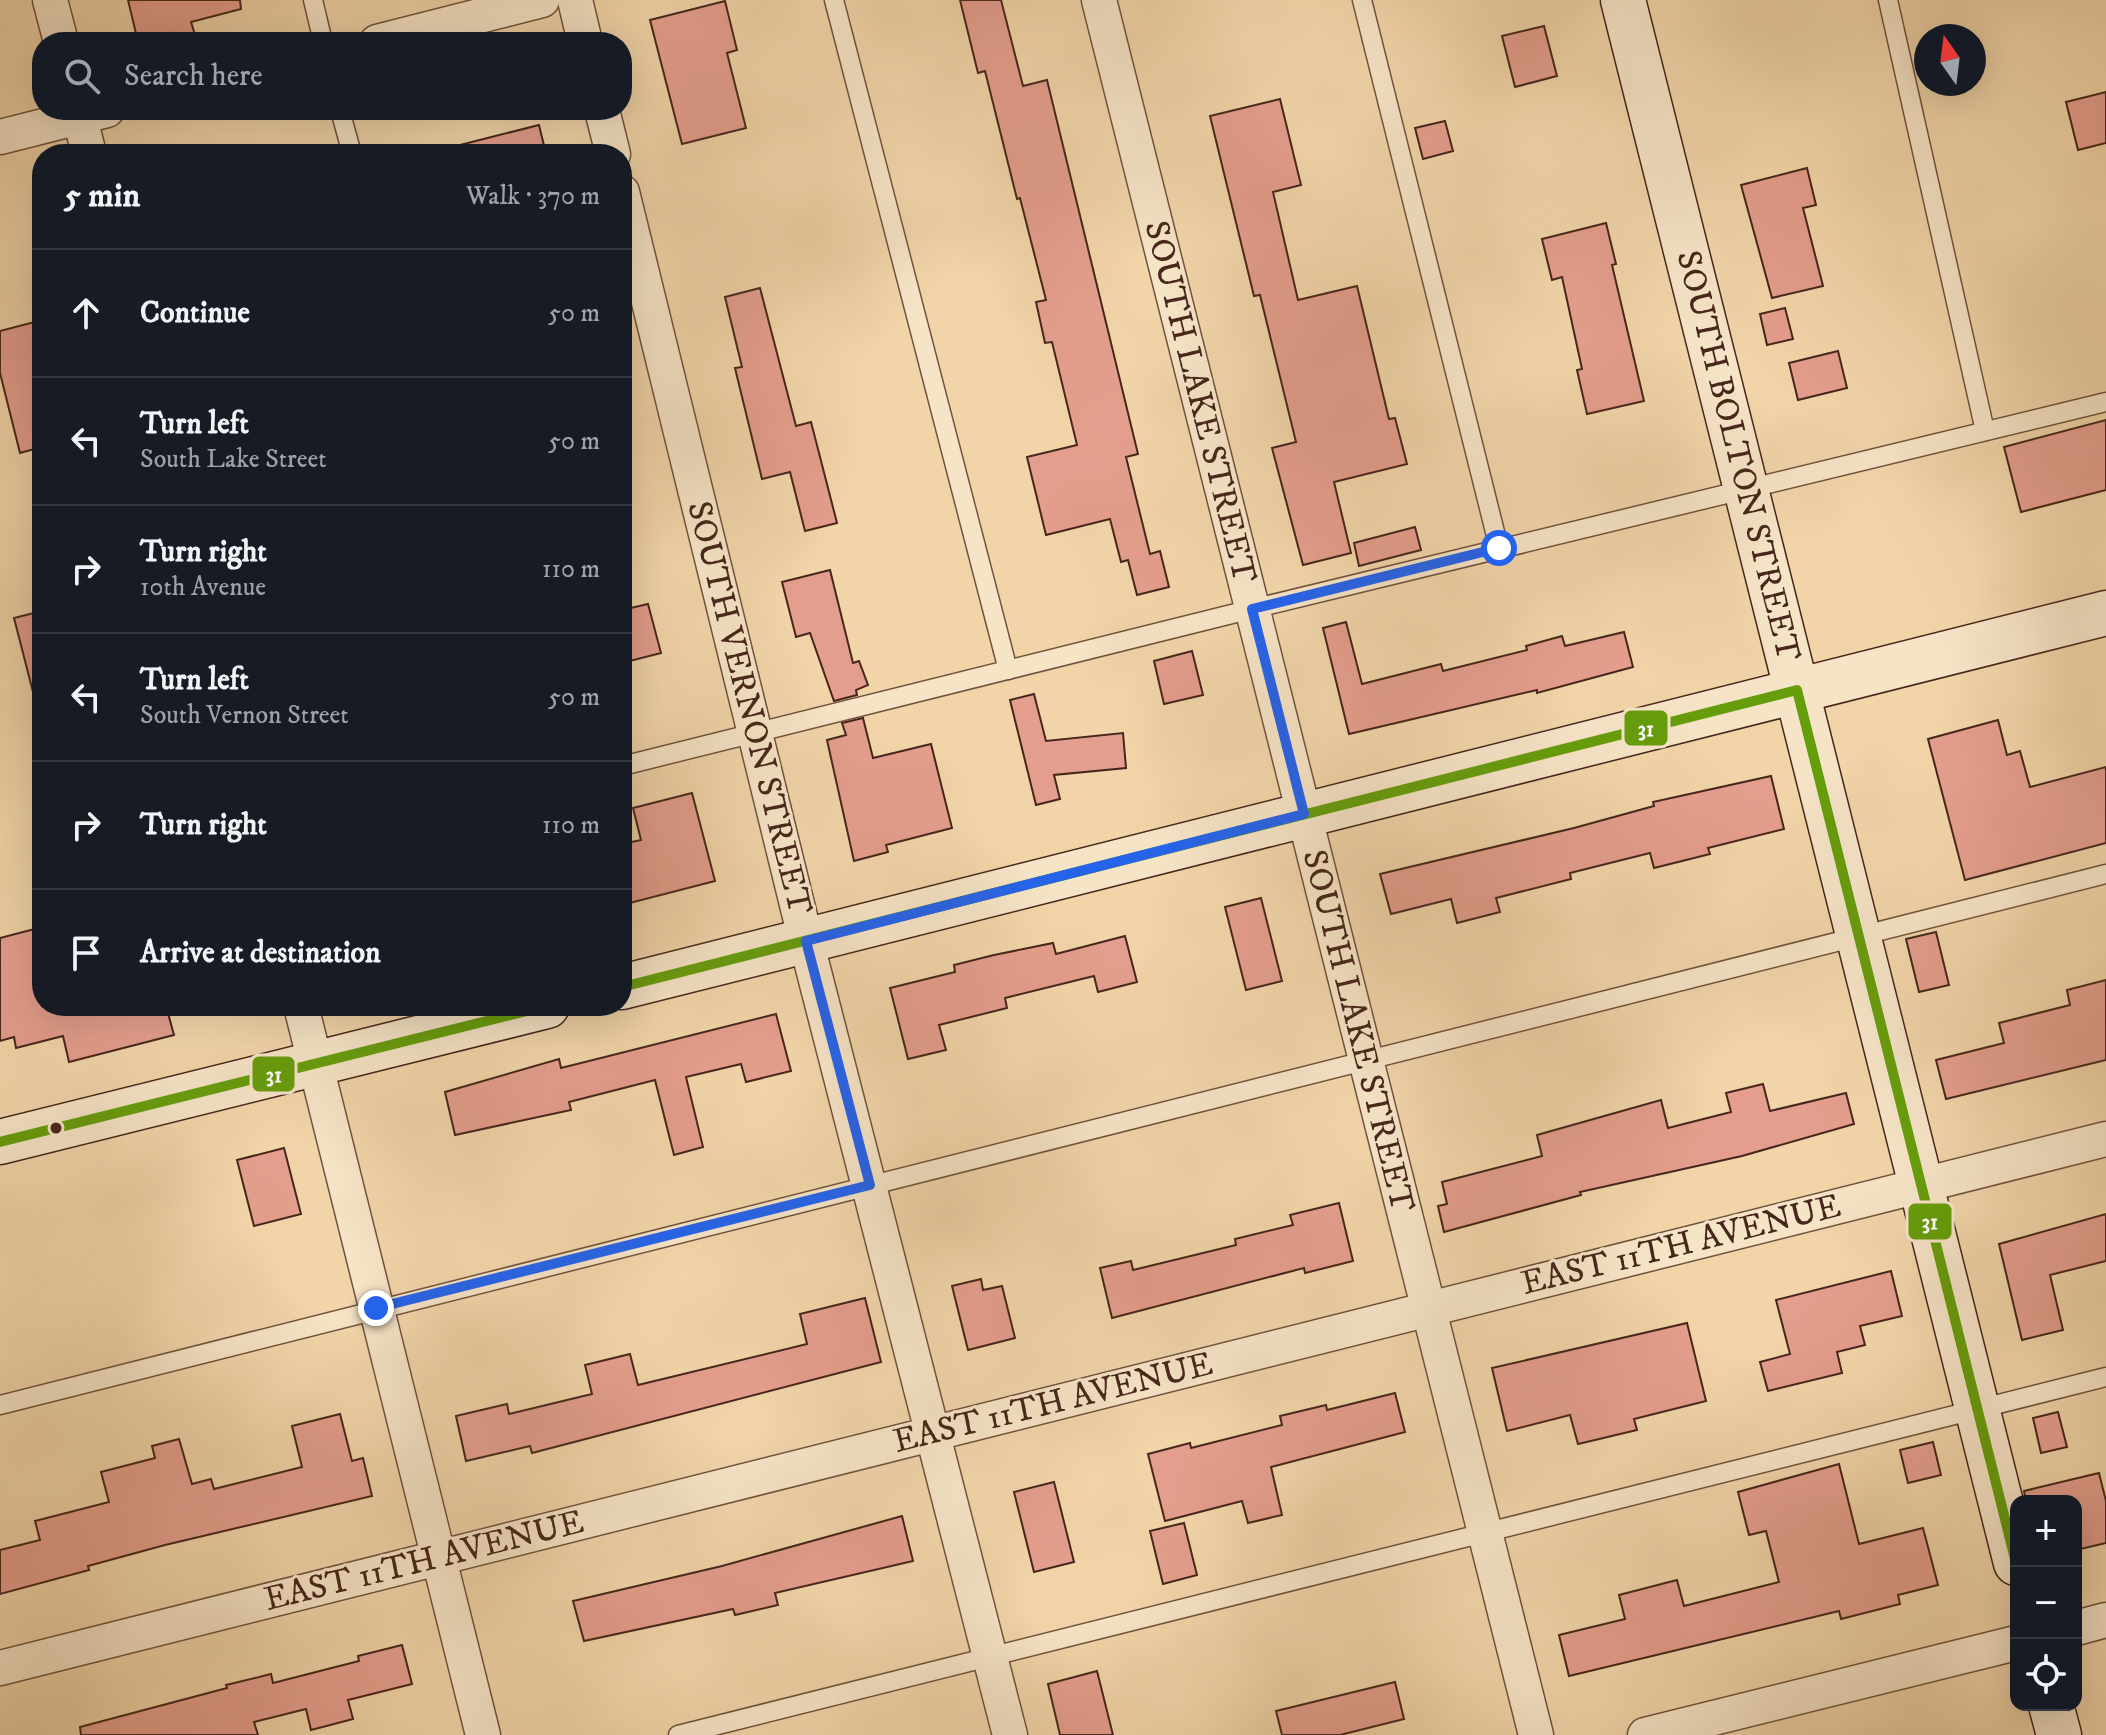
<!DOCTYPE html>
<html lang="en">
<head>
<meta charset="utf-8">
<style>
	:root { --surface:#171b24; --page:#20242c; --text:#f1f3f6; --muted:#9ea1a6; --line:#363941 }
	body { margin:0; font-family:"IM FELL DW Pica",serif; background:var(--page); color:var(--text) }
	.controls { position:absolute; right:24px; bottom:24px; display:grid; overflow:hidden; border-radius:16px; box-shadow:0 8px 32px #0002 }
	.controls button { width:72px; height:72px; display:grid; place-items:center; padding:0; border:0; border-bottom:2px solid var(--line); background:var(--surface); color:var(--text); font:40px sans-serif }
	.compass { position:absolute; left:1914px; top:24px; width:72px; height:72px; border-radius:50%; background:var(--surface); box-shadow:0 8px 32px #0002; rotate:346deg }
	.stop { position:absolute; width:24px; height:24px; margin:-18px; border:6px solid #2563eb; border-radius:50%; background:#fff }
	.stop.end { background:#2563eb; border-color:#fff; box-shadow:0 2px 8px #0008 }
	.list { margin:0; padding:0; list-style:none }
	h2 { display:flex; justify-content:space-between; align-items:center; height:104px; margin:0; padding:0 32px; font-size:34px }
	h2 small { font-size:26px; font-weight:400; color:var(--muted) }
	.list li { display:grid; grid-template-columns:52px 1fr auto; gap:24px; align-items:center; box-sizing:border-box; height:128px; padding:0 32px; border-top:2px solid var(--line) }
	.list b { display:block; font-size:30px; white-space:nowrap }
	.list p { margin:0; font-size:26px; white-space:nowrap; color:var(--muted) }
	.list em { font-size:26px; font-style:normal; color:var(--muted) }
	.icon { flex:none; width:44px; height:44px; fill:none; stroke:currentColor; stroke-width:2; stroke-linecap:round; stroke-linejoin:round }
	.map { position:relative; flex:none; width:2106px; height:1735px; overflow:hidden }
	.search { position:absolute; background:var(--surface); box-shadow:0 8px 32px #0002; left:32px; top:32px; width:600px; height:88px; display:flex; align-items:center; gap:20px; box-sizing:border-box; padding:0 28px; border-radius:32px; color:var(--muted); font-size:30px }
	.panel { position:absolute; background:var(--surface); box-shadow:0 8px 32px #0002; left:32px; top:144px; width:600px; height:872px; border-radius:32px }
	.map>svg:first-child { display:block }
	.building { fill:#e49e8d; stroke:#47261b; stroke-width:2 }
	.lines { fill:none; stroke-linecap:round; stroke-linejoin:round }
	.service-casing { stroke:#72523e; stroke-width:21 }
	.minor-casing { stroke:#72523e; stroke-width:37 }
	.secondary-casing { stroke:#47261b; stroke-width:47 }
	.service { stroke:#f6e4c7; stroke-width:18 }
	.minor { stroke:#f6e4c7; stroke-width:34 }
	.secondary { stroke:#f6e4c7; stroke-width:44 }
	.bus-1-casing { stroke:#f6e4c7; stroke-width:16 }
	.bus-1 { stroke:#669d0c; stroke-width:10 }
	.route { stroke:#2563eb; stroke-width:10 }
	.bus-dot { fill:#47261b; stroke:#f6e4c7; stroke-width:3 }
	.labels { text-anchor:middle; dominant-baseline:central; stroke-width:6; stroke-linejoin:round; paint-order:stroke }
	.street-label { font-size:34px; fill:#47261b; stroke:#f6e4c7 }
	.line-badge { stroke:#f6e4c7; stroke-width:3 }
	.badge-label { font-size:22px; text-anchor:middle; font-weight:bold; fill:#fff }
</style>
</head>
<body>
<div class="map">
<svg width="2106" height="1735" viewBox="0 0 2106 1735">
	<rect width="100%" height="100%" fill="#f1d5a9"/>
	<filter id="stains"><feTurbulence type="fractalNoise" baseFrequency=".0025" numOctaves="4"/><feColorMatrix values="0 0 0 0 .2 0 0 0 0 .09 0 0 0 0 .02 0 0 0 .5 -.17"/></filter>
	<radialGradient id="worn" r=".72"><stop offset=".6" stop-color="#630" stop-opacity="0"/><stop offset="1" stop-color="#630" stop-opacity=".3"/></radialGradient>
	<!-- building -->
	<g class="building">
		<path d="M128 0H240L241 9 191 22 196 38 180 42H138Z"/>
		<path d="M960 0H1001L1023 86 1047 80 1138 454 1126 457 1150 554 1160 551 1169 587 1137 595 1128 560 1121 562 1110 519 1046 535 1027 457 1077 445 1052 342 1045 343 1036 302 1046 300 1020 198 1017 199 985 71 978 73Z"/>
		<path d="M725 1 737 50 727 53 746 128 682 144 650 20Z"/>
		<path d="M1544 26 1557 76 1515 87 1502 36Z"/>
		<path d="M2106 92V143L2078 150 2066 102Z"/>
		<path d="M1280 99 1301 185 1273 192 1298 300 1357 286 1389 419 1395 418 1407 464 1334 482 1351 553 1303 565 1272 448 1296 442 1260 295 1254 296 1210 116Z"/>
		<path d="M1445 121 1453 151 1423 159 1415 128Z"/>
		<path d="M539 125 546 154H462L460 145Z"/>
		<path d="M1807 168 1816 205 1803 208 1823 286 1772 298 1741 185Z"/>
		<path d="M1606 223 1616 264 1612 265 1644 401 1587 414 1577 370 1582 369 1562 277 1552 280 1542 239Z"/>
		<path d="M760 288 796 426 811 422 837 523 805 531 790 472 762 479 735 368 742 367 725 297Z"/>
		<path d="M1785 308 1793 339 1767 345 1760 314Z"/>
		<path d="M42 320V447L20 453 0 373V331Z"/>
		<path d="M1838 351 1847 388 1798 400 1789 363Z"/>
		<path d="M2106 420V490L2021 512 2004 447Z"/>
		<path d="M1415 527 1421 550 1359 566 1354 543Z"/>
		<path d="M830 570 853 663 859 661 868 685 856 690 857 695 834 701 810 633 796 637 782 582Z"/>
		<path d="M648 604 661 653 622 663V610Z"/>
		<path d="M42 611V691L33 692 14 618Z"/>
		<path d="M1346 622 1362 684 1441 664 1443 671 1527 650 1526 646 1562 636 1565 646 1624 632 1633 667 1537 693V690L1349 734 1323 628Z"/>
		<path d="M1192 651 1203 695 1164 704 1154 661Z"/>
		<path d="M1034 694 1046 741 1123 733 1126 768 1054 775 1060 799 1036 805 1010 700Z"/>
		<path d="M863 718 873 758 931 744 952 828 886 845 888 852 854 861 827 740 846 735 842 723Z"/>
		<path d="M1998 720 2007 755 2020 751 2030 787 2106 767V843L1965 880 1928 739Z"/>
		<path d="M1771 776 1784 829 1708 848 1710 854 1654 868 1650 853 1570 873 1571 879 1496 898 1500 912 1457 923 1451 899 1391 914 1380 874 1574 828 1654 806 1653 802Z"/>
		<path d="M692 793 715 881 622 905V844L641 840 633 808Z"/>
		<path d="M1261 898 1282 981 1246 990 1225 907Z"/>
		<path d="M42 927V1006H166L174 1035 69 1062 63 1036 16 1048 14 1037 0 1041V938Z"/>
		<path d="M1936 932 1949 985 1919 992 1906 939Z"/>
		<path d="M1125 936 1137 982 1098 992 1094 976 1005 998 1007 1008 939 1025 946 1050 908 1059 890 988 955 972 954 965 994 955 1053 943 1056 954Z"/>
		<path d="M2106 980V1060L1946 1099 1936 1060 2004 1043 1999 1023 2070 1005 2067 990Z"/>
		<path d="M776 1014 791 1071 746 1082 741 1064 686 1077 703 1147 674 1155 655 1080 569 1102 571 1110 455 1135 445 1092 559 1059 561 1068Z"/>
		<path d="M1763 1084 1770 1111 1846 1093 1854 1124 1742 1156 1580 1192 1581 1195 1444 1232 1438 1206 1447 1204 1442 1182 1542 1156 1537 1135 1661 1100 1668 1128 1731 1112 1726 1093Z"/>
		<path d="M284 1148 301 1214 254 1226 237 1160Z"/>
		<path d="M1339 1203 1353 1261 1305 1273 1304 1268 1112 1318 1100 1268 1131 1261 1133 1270 1236 1245 1235 1239 1293 1225 1290 1215Z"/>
		<path d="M2106 1214V1261L2050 1275 2063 1330 2022 1340 1999 1244Z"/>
		<path d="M1891 1271 1902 1316 1860 1326 1865 1345 1837 1352 1842 1373 1768 1391 1760 1362 1790 1354 1776 1300Z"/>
		<path d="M981 1279 983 1290 1002 1286 1015 1338 968 1350 952 1286Z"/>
		<path d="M865 1298 881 1362 532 1453 530 1446 466 1461 456 1416 507 1404 509 1414 592 1394 585 1365 630 1354 638 1385 807 1344 800 1314Z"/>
		<path d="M1687 1323 1706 1401 1634 1419 1637 1430 1578 1444 1570 1415 1507 1431 1492 1368Z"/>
		<path d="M1395 1393 1405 1432 1271 1467 1282 1515 1248 1523 1242 1501 1165 1521 1148 1454 1190 1443 1191 1448 1282 1425 1280 1416 1326 1405 1327 1410Z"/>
		<path d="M2058 1412 2067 1447 2041 1453 2033 1418Z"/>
		<path d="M340 1414 352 1461 363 1458 372 1496 165 1545 88 1566 89 1570 0 1594V1550L40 1540 35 1521 109 1502 101 1472 155 1458 152 1446 179 1439 192 1484 211 1479 214 1489 302 1467 292 1426Z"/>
		<path d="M1933 1442 1941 1475 1908 1483 1900 1450Z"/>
		<path d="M1839 1464 1859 1544 1923 1528 1938 1585 1898 1595 1900 1604 1841 1619 1839 1611 1569 1676 1559 1635 1625 1619 1619 1595 1677 1580 1684 1606 1779 1582 1766 1531 1749 1535 1738 1492Z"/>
		<path d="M2099 1473 2106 1501V1543L2076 1550V1501H2026L2024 1491Z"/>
		<path d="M1054 1482 1074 1562 1034 1572 1014 1492Z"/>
		<path d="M902 1516 913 1561 775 1593 778 1605 735 1615 733 1609 584 1641 573 1601 722 1566Z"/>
		<path d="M1184 1523 1197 1575 1163 1584 1150 1531Z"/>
		<path d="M402 1645 412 1684 348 1700 353 1719 311 1730 306 1709 254 1722 258 1735H81L80 1727 227 1688 226 1685 271 1674 273 1683 359 1661 358 1656Z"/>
		<path d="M1097 1671 1113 1735H1060L1048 1684Z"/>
		<path d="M1395 1682 1404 1719 1340 1735H1282L1276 1711Z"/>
	</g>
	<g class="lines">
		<defs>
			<g id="service">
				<path d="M313 0 323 42"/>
				<path d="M834 0 1008 670"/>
				<path d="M1362 0 1499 548"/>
				<path d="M1888 0 1985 431"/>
				<path d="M340 110 352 154"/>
				<path d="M622 766 1252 609 2106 402"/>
				<path d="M0 1405 2106 874"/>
				<path d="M678 1735 2106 1377"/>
			</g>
			<g id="minor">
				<path d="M50 0 61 42"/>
				<path d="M575 0 585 42"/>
				<path d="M1099 0 1536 1735"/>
				<path d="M377 42 542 0"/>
				<path d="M78 110 89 154"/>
				<path d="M602 110 613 154"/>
				<path d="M0 137 107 110"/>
				<path d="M622 192 806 941 1010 1735"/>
				<path d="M301 1006 483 1735"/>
				<path d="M2076 1628 2106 1620"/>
				<path d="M0 1668 2106 1139"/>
				<path d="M1645 1735 2016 1643"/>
			</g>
			<g id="secondary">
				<path d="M1623 0 2016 1563"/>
				<path d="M622 987 2106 613"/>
				<path d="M0 1142 547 1006"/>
				<path d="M2051 1705 2059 1735"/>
			</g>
		</defs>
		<!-- service casing -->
		<use href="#service" class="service-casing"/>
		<!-- minor casing -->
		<use href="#minor" class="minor-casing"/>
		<!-- secondary casing -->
		<use href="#secondary" class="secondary-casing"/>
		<!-- service -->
		<use href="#service" class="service"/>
		<!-- minor -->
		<use href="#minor" class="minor"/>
		<!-- secondary -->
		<use href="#secondary" class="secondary"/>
		<defs>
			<g id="bus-1">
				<path d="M622 987 1797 690 2016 1563"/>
				<path d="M0 1142 547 1006"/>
			</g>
		</defs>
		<!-- bus-1 casing -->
		<use href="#bus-1" class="bus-1-casing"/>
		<!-- bus-1 -->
		<use href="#bus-1" class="bus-1"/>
	</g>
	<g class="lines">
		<!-- route -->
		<path class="route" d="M376 1308 870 1185 806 941 1304 814 1252 609 1499 548"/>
	</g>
	<!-- markers -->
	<circle class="bus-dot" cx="56" cy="1128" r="7"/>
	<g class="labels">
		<!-- street labels -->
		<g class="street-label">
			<text transform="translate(1200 402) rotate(76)">SOUTH LAKE STREET</text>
			<text transform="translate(1738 456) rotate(76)">SOUTH BOLTON STREET</text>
			<text transform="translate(749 708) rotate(76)">SOUTH VERNON STREET</text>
			<text transform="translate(1358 1031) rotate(76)">SOUTH LAKE STREET</text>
			<text transform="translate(1681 1245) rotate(-14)">EAST 11TH AVENUE</text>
			<text transform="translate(1053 1403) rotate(-14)">EAST 11TH AVENUE</text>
			<text transform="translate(424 1561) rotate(-14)">EAST 11TH AVENUE</text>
		</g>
	</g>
	<g class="line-badge">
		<rect x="1623" y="709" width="46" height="38" rx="8" fill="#669d0c"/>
		<rect x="251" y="1055" width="45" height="38" rx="8" fill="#669d0c"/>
		<rect x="1907" y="1202" width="46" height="39" rx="8" fill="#669d0c"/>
	</g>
	<g class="badge-label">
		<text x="1646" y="736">31</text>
		<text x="274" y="1082">31</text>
		<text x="1930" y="1229">31</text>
	</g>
	<rect width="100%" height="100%" filter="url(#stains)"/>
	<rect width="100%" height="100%" fill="url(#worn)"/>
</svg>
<div class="controls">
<button>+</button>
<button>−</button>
<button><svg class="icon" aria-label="locate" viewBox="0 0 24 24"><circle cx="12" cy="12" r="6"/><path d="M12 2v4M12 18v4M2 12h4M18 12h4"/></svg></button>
</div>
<svg class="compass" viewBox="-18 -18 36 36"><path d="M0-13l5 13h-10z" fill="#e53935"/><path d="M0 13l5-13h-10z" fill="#9ea1a6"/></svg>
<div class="stop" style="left:1499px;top:548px"></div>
<div class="stop end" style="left:376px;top:1308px"></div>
<div class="search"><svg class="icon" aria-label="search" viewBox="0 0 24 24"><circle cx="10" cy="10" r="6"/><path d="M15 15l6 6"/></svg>Search here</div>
<section class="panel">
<h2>5 min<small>Walk · 370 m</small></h2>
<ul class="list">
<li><svg class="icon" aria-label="ahead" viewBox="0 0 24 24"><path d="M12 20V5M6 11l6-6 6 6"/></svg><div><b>Continue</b></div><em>50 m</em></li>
<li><svg class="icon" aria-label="left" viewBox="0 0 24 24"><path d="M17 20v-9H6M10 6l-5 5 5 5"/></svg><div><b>Turn left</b><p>South Lake Street</p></div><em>50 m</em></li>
<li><svg class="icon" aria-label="right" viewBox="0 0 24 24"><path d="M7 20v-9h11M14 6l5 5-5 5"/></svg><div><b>Turn right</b><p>10th Avenue</p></div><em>110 m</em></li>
<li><svg class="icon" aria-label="left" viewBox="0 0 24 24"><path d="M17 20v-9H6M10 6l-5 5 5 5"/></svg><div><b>Turn left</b><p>South Vernon Street</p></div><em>50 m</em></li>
<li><svg class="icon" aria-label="right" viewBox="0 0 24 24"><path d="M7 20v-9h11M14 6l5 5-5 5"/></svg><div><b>Turn right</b></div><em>110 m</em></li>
<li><svg class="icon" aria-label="arrive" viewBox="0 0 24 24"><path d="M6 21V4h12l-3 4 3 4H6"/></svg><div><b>Arrive at destination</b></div></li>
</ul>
</section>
</div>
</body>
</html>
